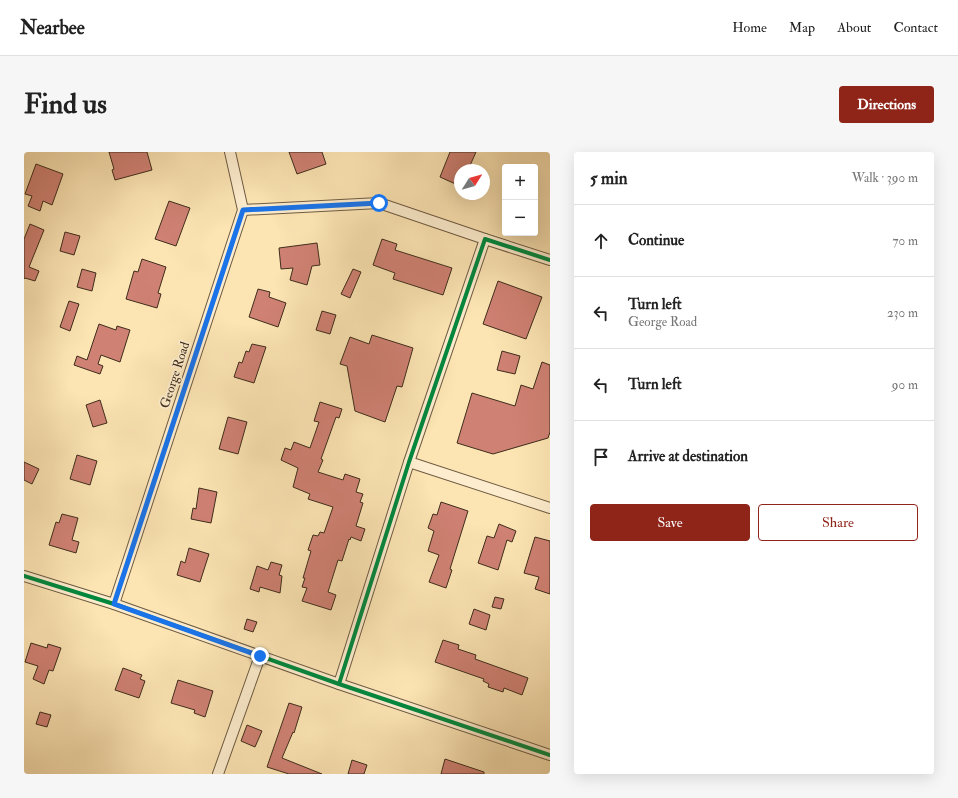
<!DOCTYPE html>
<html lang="en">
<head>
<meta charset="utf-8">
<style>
	:root { --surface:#fff; --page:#f6f6f6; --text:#222; --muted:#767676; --line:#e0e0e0; --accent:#8f2418 }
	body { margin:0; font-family:"IM FELL Double Pica",serif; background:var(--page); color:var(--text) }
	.controls { position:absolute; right:12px; top:12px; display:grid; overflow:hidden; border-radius:4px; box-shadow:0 4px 16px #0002 }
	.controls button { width:36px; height:36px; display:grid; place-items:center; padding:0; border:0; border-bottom:1px solid var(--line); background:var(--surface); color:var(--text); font:20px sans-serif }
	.compass { position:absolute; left:430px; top:12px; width:36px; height:36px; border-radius:50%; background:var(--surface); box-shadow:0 4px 16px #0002; rotate:53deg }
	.stop { position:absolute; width:12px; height:12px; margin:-9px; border:3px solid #1a73e8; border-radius:50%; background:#fff }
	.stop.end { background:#1a73e8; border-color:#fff; box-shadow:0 1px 4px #0008 }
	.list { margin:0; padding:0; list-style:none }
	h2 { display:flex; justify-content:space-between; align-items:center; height:52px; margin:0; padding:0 16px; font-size:17px }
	h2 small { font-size:13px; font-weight:400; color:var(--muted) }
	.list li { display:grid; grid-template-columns:26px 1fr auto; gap:12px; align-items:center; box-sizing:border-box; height:72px; padding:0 16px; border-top:1px solid var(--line) }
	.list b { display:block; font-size:15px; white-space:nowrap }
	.list p { margin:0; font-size:13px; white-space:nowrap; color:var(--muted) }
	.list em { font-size:13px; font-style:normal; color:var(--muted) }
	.actions { display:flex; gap:8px; padding:12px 16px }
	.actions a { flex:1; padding:9px 0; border:1px solid var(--accent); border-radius:4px; text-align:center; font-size:14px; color:var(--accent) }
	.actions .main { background:var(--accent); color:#fff }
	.icon { flex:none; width:22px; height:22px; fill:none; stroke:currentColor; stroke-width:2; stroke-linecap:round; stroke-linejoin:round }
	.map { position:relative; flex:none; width:526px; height:622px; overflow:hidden; border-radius:4px }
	header { display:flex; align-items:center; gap:24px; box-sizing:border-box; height:56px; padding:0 20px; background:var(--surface); border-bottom:1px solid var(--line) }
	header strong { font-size:19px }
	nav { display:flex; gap:22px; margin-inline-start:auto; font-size:14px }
	.intro { display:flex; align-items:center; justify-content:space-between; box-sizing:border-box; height:96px; padding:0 24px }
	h1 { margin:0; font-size:28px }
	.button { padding:10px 18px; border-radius:4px; background:var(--accent); color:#fff; font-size:14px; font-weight:700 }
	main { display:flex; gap:24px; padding:0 24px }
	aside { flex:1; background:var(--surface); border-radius:4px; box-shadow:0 4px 16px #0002 }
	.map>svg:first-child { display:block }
	.building { fill:#cf8173; stroke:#3e2d1c }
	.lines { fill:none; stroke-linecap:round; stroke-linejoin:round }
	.minor-casing { stroke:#6e5b42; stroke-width:12 }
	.minor { stroke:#fdedce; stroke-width:10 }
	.cycleway-casing { stroke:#fdedce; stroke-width:6 }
	.cycleway { stroke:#00873e; stroke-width:4 }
	.route { stroke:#1a73e8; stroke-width:5 }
	.labels { text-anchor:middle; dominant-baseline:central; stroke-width:3.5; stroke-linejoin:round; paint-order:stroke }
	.street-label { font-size:13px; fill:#3e2d1c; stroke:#fdedce }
</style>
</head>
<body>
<header>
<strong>Nearbee</strong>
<nav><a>Home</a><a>Map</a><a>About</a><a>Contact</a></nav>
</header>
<div class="intro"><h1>Find us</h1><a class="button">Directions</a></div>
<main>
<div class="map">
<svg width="526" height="622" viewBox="0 0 526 622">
	<rect width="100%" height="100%" fill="#fce4b3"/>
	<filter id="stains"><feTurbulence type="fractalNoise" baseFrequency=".005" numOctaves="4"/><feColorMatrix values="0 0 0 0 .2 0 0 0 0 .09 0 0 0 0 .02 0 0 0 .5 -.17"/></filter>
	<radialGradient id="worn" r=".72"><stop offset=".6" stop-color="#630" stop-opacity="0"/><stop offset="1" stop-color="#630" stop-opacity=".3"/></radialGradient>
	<!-- building -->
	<g class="building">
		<path d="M85 0H123L128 18 91 28 88 18 90 17Z"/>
		<path d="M265 0H298L302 12 273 22Z"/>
		<path d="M426 0H452L444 18H436V34L416 25Z"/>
		<path d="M12 12 39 22 28 53 19 49 16 59 4 54 8 44 1 42Z"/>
		<path d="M145 49 166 56 152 94 131 87Z"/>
		<path d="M6 72 20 78 5 115 15 119 11 129 1 126 0 127V87Z"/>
		<path d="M41 80 56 84 50 103 36 99Z"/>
		<path d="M358 87 373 92 371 98 428 116 419 143 369 127 371 121 349 113Z"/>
		<path d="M293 91 296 113 288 114 283 133 266 128 269 116 257 117 255 96Z"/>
		<path d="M118 107 142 115 134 141 137 142 133 156 102 147 110 119 114 120Z"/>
		<path d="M58 117 72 121 68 139 53 135Z"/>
		<path d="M329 117 337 120 326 146 317 142Z"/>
		<path d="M474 129 518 145 502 187 459 172Z"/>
		<path d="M234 137 246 140 245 145 262 151 254 175 225 165Z"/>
		<path d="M45 149 55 152 46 179 36 175Z"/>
		<path d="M298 159 312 163 306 182 292 178Z"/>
		<path d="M75 172 92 178 93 174 106 178 96 210 77 203 74 212 79 214 76 222 50 213 53 204 63 208Z"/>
		<path d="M348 183 389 196 378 235 373 234 361 270 331 259 323 214 316 212 326 185 345 192Z"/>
		<path d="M228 192 242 195 230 231 210 225 215 210 218 211 222 199 225 200Z"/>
		<path d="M478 199 496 204 491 222 473 218Z"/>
		<path d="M518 210 526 213V280L524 286 469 302 433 291 448 241 491 254 497 233 509 237Z"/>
		<path d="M76 248 83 271 69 275 62 253Z"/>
		<path d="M296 250 318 257 315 266 312 265 297 307 299 308 294 320 319 328 321 322 336 327 332 340 339 342 336 350 339 351 332 374 341 377 337 389 327 385 326 388 325 387 318 409 314 408 304 440 312 443 307 458 278 449 283 436 278 435 281 426H279L287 399 284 398 289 383 294 384 296 380 300 381 309 355 284 347 286 342 269 335 274 316 257 308 261 296 267 298 270 290 286 296 295 270 290 269Z"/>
		<path d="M204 265 223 270 214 302 195 297Z"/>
		<path d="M53 303 73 309 66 333 46 327Z"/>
		<path d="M0 310 15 317 8 332 0 328Z"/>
		<path d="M175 336 193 340 187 371 167 367 169 356 172 357Z"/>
		<path d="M417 350 444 359 426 417 428 418 422 436 405 430 415 403 404 399 410 379 404 376 409 362 413 363Z"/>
		<path d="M38 362 54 366 48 388 55 390 52 401 25 393 32 370 35 371Z"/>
		<path d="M475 372 492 379 488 390 483 388 474 418 454 411 463 384 470 386Z"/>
		<path d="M511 385 526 389V442L511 437 515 425 500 421Z"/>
		<path d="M165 396 185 402 176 430 153 423 157 409 161 411Z"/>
		<path d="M247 410 258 413 255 423 258 424 256 441 236 435 235 440 226 437 233 414 244 418Z"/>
		<path d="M471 445 480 447 477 457 468 455Z"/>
		<path d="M450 457 466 463 462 478 445 472Z"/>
		<path d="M223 467 233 470 229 480 220 477Z"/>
		<path d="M419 488 435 493 434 497 452 503 451 507 504 526 498 543 480 536 479 540 464 535 465 532 459 529 460 527 411 510Z"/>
		<path d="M7 491 23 496 24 492 37 496 29 519 25 518 20 532 9 527 14 514 1 510Z"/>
		<path d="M99 516 118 523 116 527 121 529 115 546 91 538Z"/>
		<path d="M154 528 189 539 181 565 170 561 171 558 147 551Z"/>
		<path d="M265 551 278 555 270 581 269 580 258 606 298 622H265L243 615Z"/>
		<path d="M16 560 27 563 23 575 12 572Z"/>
		<path d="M223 573 238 579 231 595 217 589Z"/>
		<path d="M421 607 460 620V622H417Z"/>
		<path d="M328 608 343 613 340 622H324Z"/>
	</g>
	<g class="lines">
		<defs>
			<g id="minor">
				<path d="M219 58 355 51 461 87"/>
				<path d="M385 310 526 356"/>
				<path d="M0 424 90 452 315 532 526 603"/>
				<path d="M90 452 219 58 206 0"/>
				<path d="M315 532 385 310 461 87 526 108"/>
				<path d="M194 622 236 504"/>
			</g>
		</defs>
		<!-- minor casing -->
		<use href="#minor" class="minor-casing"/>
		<!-- minor -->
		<use href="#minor" class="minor"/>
		<defs>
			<g id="cycleway">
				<path d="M0 424 90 452 315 532 526 603"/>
				<path d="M315 532 385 310 461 87 526 108"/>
			</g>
		</defs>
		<!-- cycleway casing -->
		<use href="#cycleway" class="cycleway-casing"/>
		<!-- cycleway -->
		<use href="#cycleway" class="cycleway"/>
	</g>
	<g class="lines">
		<!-- route -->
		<path class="route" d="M236 504 90 452 219 58 355 51"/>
	</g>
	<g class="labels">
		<!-- street labels -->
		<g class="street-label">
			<text transform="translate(151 223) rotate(-72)">George Road</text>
		</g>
	</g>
	<rect width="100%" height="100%" filter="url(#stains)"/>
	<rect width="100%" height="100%" fill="url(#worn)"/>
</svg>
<div class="controls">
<button>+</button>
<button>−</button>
</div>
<svg class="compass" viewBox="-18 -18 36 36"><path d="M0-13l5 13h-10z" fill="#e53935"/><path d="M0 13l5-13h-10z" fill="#767676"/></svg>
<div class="stop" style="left:355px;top:51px"></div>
<div class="stop end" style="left:236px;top:504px"></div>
</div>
<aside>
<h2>5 min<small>Walk · 390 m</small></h2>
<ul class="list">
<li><svg class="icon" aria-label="ahead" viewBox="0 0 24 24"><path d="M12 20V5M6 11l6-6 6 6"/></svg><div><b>Continue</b></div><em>70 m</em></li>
<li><svg class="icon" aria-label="left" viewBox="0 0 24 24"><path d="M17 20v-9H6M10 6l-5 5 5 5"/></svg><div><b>Turn left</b><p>George Road</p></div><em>230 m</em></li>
<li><svg class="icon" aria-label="left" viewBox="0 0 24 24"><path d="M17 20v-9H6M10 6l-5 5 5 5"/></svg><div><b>Turn left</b></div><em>90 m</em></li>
<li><svg class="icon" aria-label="arrive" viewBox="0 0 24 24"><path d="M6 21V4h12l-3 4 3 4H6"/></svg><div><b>Arrive at destination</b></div></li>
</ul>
<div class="actions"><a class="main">Save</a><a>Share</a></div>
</aside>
</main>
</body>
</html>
